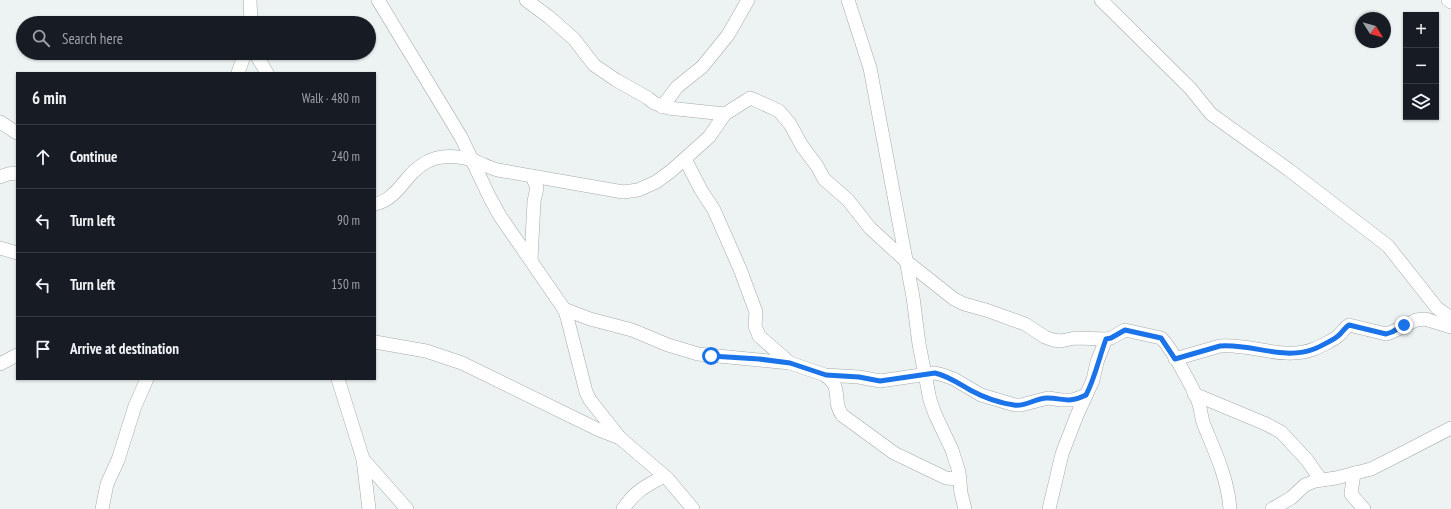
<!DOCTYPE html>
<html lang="en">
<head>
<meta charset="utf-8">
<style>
	:root { --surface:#171b24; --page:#242831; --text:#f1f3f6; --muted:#9ea1a6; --line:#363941 }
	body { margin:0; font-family:"PT Sans Narrow",sans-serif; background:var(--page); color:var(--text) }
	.controls { position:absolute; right:12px; top:12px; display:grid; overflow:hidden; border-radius:0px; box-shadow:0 1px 3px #0004 }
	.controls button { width:36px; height:36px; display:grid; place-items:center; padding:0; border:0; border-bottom:1px solid var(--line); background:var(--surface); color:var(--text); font:20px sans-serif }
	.compass { position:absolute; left:1355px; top:12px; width:36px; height:36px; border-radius:50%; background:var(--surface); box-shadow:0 1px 3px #0004; rotate:127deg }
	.stop { position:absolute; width:12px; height:12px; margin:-9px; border:3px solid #1a73e8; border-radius:50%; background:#fff }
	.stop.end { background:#1a73e8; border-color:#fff; box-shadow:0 1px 4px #0008 }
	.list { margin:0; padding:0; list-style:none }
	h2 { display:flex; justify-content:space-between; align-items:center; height:52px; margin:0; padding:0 16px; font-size:17px }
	h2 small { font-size:13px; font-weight:400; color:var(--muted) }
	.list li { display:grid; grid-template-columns:26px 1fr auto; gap:12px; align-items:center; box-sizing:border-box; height:64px; padding:0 16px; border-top:1px solid var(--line) }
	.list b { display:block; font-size:15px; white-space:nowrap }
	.list em { font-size:13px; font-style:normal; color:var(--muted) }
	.icon { flex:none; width:22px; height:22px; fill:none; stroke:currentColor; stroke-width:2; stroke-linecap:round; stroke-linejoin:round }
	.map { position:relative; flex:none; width:1451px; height:509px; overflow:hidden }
	.search { position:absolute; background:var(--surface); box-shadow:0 1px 3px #0004; left:16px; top:16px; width:360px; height:44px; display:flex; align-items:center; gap:10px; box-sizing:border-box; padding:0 14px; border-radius:22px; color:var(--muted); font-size:15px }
	.panel { position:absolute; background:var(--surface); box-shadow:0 1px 3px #0004; left:16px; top:72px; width:360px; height:308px; border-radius:0px }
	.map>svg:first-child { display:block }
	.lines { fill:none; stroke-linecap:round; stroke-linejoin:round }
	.street-casing { stroke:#a5aaab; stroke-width:14 }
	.street { stroke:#fff; stroke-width:13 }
	.route { stroke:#1a73e8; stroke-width:5 }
</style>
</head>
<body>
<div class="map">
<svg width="1451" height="509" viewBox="0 0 1451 509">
	<rect width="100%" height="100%" fill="#edf2f3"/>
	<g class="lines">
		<defs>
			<g id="street">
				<path d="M250 0 251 23"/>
				<path d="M378 0 461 137 490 198 500 216 564 309 567 317 586 392 590 400 620 438 667 478 693 509"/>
				<path d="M526 0 549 17 574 39 594 65 616 80 648 98 654 103 668 108 725 114"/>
				<path d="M848 0 870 68 913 297 919 344 930 400 935 414 952 450 959 472 961 493 965 509"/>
				<path d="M1101 0 1190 88 1211 114 1289 170 1388 246 1437 308 1451 318"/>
				<path d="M1448 0 1451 2"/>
				<path d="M255 53 267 73"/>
				<path d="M238 73 245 53"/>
				<path d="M662 107 677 87 702 67 728 35 748 0"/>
				<path d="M0 122 17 133"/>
				<path d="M685 159 701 190 714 210 740 269 756 312 755 326 759 336 790 363"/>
				<path d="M0 177 8 174 17 173"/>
				<path d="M375 204C389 201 397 191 406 180 424 157 444 152 472 160 481 163 489 168 498 170L623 192 638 190 656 182 671 171 709 137 725 114 747 100 750 98 755 100 779 111 790 124 802 146 817 166 824 179 848 200 870 228 906 261 954 299 964 304 986 310 1025 324 1045 337 1053 340 1061 341 1075 338 1106 339 1111 338 1125 330 1161 338C1171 347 1193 388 1198 401 1201 409 1201 417 1204 425 1215 452 1228 479 1230 509"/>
				<path d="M0 248 17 253"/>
				<path d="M531 260 534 201 537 188 532 176"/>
				<path d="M564 309 590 319 632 330 668 345 698 354 790 363 825 375 859 377 880 381 935 373 943 375 954 379 981 395 1015 405H1021L1048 398 1061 400H1073L1086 395"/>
				<path d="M375 342 426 351 462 363 599 430 620 438"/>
				<path d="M1175 359 1220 346C1251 343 1283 361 1314 349 1319 347 1335 339 1338 336 1343 332 1344 328 1349 325L1386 334 1392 332 1416 320 1425 319 1451 327"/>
				<path d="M0 364 17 355"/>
				<path d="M825 375C828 378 832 381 834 384 839 395 834 404 842 415L894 453 946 478 960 479"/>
				<path d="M338 379 363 459 369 509"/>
				<path d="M1194 394 1266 424 1281 432 1307 460 1321 480"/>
				<path d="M363 459 407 509"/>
				<path d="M1354 473 1351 494 1364 509"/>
				<path d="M102 509 107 484 118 460 135 406 147 379"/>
				<path d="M623 509C636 490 645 487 664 476"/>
				<path d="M1049 509 1062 454 1077 415 1093 380 1097 362 1106 339"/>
				<path d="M1272 509 1291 498 1305 485 1315 481 1336 478 1371 469 1387 461 1451 428"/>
			</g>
		</defs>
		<!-- street casing -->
		<use href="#street" class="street-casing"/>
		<!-- street -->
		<use href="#street" class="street"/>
	</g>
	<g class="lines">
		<!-- route -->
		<path class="route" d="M711 356 759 359 790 363 826 375 859 377 880 381 935 373C948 376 958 383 970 390 983 397 999 403 1014 405 1026 407 1035 398 1047 398 1064 398 1067 404 1086 395 1095 378 1099 358 1106 339L1111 338 1125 330 1161 338 1175 359 1220 346C1251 343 1283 361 1314 349 1319 347 1335 339 1338 336 1343 332 1344 328 1349 325L1386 334 1392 332 1404 325"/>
	</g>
</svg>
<div class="controls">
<button>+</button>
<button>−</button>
<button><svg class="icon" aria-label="layers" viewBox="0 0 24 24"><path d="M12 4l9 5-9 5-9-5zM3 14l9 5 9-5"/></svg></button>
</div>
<svg class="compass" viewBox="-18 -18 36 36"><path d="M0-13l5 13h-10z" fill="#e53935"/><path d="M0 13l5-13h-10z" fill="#9ea1a6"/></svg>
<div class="stop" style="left:711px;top:356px"></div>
<div class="stop end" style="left:1404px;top:325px"></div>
<div class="search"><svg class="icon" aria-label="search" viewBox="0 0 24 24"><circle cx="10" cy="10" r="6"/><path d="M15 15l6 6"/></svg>Search here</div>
<section class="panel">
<h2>6 min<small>Walk · 480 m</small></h2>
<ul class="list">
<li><svg class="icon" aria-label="ahead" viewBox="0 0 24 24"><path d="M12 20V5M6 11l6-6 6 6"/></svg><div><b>Continue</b></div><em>240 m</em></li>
<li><svg class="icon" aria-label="left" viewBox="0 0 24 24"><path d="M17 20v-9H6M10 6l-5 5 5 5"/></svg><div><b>Turn left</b></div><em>90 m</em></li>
<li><svg class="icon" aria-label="left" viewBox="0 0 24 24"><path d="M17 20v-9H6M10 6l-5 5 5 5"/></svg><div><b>Turn left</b></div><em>150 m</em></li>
<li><svg class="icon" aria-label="arrive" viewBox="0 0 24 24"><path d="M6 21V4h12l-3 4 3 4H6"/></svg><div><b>Arrive at destination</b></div></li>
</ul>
</section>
</div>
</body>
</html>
